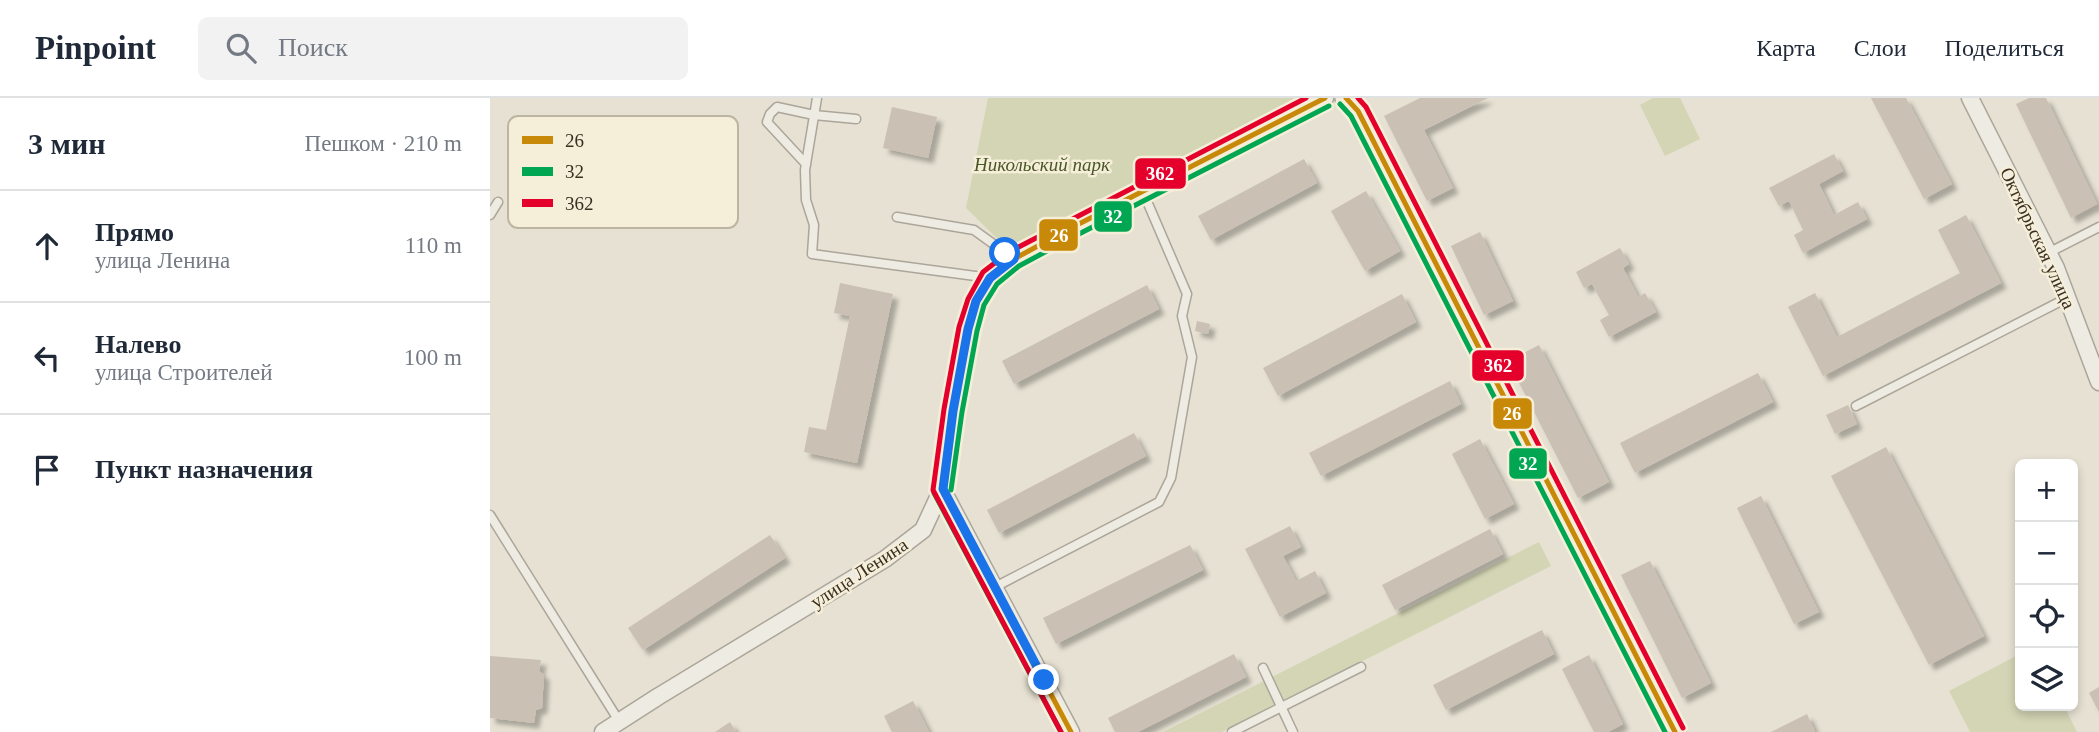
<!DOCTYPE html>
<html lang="ru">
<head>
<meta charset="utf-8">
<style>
	:root { --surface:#fff; --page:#f2f2f3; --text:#1f2937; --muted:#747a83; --line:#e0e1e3 }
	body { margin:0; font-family:"Times New Roman",serif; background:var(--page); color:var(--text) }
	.controls { position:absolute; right:21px; bottom:21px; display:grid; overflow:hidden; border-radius:10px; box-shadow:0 4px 10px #0003 }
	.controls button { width:63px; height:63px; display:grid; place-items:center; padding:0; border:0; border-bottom:2px solid var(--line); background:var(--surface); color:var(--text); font:35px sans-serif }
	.stop { position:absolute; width:21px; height:21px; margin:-16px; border:5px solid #1a73e8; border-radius:50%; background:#fff }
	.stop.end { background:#1a73e8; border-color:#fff; box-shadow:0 2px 7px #0008 }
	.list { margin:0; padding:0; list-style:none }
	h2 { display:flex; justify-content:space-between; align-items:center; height:91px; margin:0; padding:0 28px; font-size:30px }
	h2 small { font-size:23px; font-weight:400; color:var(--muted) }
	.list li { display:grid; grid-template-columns:46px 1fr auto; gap:21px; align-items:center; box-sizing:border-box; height:112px; padding:0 28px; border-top:2px solid var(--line) }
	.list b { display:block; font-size:26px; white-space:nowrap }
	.list p { margin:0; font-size:23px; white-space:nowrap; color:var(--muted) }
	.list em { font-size:23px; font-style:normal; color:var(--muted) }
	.icon { flex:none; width:38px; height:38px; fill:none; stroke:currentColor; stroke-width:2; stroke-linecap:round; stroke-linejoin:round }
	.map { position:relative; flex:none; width:1609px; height:634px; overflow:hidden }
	header { display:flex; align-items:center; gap:42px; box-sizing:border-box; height:98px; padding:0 35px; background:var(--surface); border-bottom:2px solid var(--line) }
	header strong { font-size:33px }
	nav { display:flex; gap:38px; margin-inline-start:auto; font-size:24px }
	.search { width:490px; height:63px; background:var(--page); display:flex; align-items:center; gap:18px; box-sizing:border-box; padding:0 24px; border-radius:10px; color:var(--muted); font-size:26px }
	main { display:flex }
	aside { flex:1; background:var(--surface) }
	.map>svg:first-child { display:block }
	.green { fill:#d4d5b5 }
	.building { fill:#cac0b3; filter:url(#shadow) }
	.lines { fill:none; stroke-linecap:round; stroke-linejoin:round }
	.service-casing { stroke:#aca69a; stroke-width:11 }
	.minor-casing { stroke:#aca69a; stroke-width:19 }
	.tertiary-casing { stroke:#aca69a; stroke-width:24 }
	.service { stroke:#eeebe3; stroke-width:8 }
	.minor { stroke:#eeebe3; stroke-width:16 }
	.tertiary { stroke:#eeebe3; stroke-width:21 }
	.bus-1-casing { stroke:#f5eed9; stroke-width:10 }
	.bus-2-casing { stroke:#f5eed9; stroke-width:10 }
	.bus-3-casing { stroke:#f5eed9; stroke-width:10 }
	.bus-1 { stroke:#c88808; stroke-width:5 }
	.bus-2 { stroke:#00a651; stroke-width:5 }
	.bus-3 { stroke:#e4002b; stroke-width:5 }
	.route { stroke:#1a73e8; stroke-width:9 }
	.labels { text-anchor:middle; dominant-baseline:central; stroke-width:5; stroke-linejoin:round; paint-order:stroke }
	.park-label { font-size:19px; font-style:italic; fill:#495729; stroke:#f5eed9 }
	.street-label { font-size:19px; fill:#3b2f21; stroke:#f5eed9 }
	.key { fill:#f5eed9; stroke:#bdb5a2; stroke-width:2 }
	.key-label { font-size:19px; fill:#3b2f21 }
	.line-badge { stroke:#f5eed9; stroke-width:2.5 }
	.badge-label { font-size:19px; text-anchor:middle; font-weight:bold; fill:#fff }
</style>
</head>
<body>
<header>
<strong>Pinpoint</strong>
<div class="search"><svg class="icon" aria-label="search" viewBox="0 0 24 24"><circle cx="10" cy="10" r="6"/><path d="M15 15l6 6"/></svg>Поиск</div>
<nav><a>Карта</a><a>Слои</a><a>Поделиться</a></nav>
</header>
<main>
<aside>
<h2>3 мин<small>Пешком · 210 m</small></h2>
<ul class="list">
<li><svg class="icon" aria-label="ahead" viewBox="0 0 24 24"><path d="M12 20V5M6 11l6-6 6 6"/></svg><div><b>Прямо</b><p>улица Ленина</p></div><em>110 m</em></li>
<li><svg class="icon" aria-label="left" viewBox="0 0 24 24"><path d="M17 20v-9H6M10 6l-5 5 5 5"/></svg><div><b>Налево</b><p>улица Строителей</p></div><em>100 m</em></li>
<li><svg class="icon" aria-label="arrive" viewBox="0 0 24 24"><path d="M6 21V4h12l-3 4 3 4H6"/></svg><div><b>Пункт назначения</b></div></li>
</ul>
</aside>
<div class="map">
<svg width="1609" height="634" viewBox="0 0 1609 634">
	<defs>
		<filter id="shadow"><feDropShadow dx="5.5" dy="5.5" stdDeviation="2" flood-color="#0004"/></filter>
	</defs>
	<rect width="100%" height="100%" fill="#e6e1d2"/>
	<!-- green -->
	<g class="green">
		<path d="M498 0H815L523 156 476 110Z"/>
		<path d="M1163 0H1190L1210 41 1175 58 1150 7Z"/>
		<path d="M1049 444 1061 468 732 634H673Z"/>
		<path d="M1530 556V608H1574L1587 634H1480L1459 593Z"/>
	</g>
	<!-- building -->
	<g class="building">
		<path d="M930 0H998L934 32 963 90 937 103 894 18Z"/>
		<path d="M1381 0H1416L1462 86 1434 101Z"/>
		<path d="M1539 0H1556L1607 106 1581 120 1526 6Z"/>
		<path d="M402 9 447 19 438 60 393 50Z"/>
		<path d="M1344 56 1353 73 1329 86 1344 117 1368 104 1377 121 1313 155 1304 137 1313 132 1299 103 1289 108 1279 90Z"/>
		<path d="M814 61 827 85 721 142 708 118Z"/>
		<path d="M876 93 910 153 875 173 841 113Z"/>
		<path d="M1476 117 1511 185 1333 278 1298 209 1325 195 1347 239 1470 175 1448 132Z"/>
		<path d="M990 134 1023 203 994 217 961 148Z"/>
		<path d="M1130 150 1139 166 1133 170 1148 199 1155 195 1166 214 1119 239 1110 222 1119 217 1102 186 1094 190 1086 174Z"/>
		<path d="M350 185 403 196 367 365 314 354 319 329 336 332 360 218 344 215Z"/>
		<path d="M657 187 669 211 524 286 512 263Z"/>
		<path d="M912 196 926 224 788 298 773 270Z"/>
		<path d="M707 223 720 226 718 236 705 233Z"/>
		<path d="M1049 247 1119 384 1088 400 1018 263Z"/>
		<path d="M1268 275 1283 304 1145 375 1130 345Z"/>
		<path d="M960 283 971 306 831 378 819 355Z"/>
		<path d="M1358 307 1367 326 1345 336 1336 317Z"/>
		<path d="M644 335 656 358 509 435 497 412Z"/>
		<path d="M990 341 1024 406 995 421 962 356Z"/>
		<path d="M1396 349 1494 538 1439 567 1341 378Z"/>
		<path d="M1271 398 1329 514 1304 526 1247 410Z"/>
		<path d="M800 428 811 449 793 458 806 483 825 473 836 495 790 519 755 451Z"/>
		<path d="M1000 431 1013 456 905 512 892 487Z"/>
		<path d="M280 437 295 460 153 552 138 530Z"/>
		<path d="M700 447 713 472 566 546 553 520Z"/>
		<path d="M1160 463 1221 585 1192 600 1131 477Z"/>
		<path d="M1052 532 1064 556 956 612 943 587Z"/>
		<path d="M744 556 756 579 648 634H625L618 620Z"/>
		<path d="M1099 557 1133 626 1118 634H1104L1072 571Z"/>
		<path d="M0 558 51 562 49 573 54 577 52 610 46 612 44 625 0 620Z"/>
		<path d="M1609 589V614L1599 595Z"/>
		<path d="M423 603 439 634H402L394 618Z"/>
		<path d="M1317 616 1325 634H1281Z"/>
		<path d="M240 624 246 634H225Z"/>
	</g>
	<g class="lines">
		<defs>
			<g id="service">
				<path d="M327 0 315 72 316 102 324 127 322 156 500 180"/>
				<path d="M316 66 277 24 280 16 287 9 324 17 366 21"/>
				<path d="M0 117 8 104"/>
				<path d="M407 119 484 132 524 161"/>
				<path d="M1558 155 1609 129"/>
				<path d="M1366 308 1577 200"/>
				<path d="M0 417 129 623"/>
				<path d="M505 489 669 404 681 380 702 259 692 218 697 196 653 94"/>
				<path d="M773 570 803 634"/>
				<path d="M742 634 871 569"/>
			</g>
			<g id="minor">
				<path d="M1480 0 1566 170 1609 284"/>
				<path d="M452 391 581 634"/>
				<path d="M113 634 169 598 395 461 433 432 452 391 463 313 478 231 486 203 500 180 524 161 581 130 835 0"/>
			</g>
			<path id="tertiary" d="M856 0 868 13 1185 634"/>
		</defs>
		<!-- service casing -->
		<use href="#service" class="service-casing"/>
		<!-- minor casing -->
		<use href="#minor" class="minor-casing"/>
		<!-- tertiary casing -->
		<use href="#tertiary" class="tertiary-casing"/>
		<!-- service -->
		<use href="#service" class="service"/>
		<!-- minor -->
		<use href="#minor" class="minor"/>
		<!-- tertiary -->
		<use href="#tertiary" class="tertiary"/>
		<defs>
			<g id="bus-1">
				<path d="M856 0 868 13 1185 634"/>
				<path d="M452 391 463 313 478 231 486 203 500 180 524 161 581 130 835 0"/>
				<path d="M452 391 581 634"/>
			</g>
			<g id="bus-2">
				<path d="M850 6 861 18 1175 634"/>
				<path d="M461 392 472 314 487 233 494 207 507 186 529 168 585 138 839 8"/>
				<path d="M444 395 571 634"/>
			</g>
			<g id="bus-3">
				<path d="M868 0 876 9 1193 630"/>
				<path d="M571 634 443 392 454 311 469 229 478 201 493 174 519 154 816 0"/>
			</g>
		</defs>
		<!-- bus-1 casing -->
		<use href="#bus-1" class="bus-1-casing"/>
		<!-- bus-2 casing -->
		<use href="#bus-2" class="bus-2-casing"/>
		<!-- bus-3 casing -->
		<use href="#bus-3" class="bus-3-casing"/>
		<!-- bus-1 -->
		<use href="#bus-1" class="bus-1"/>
		<!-- bus-2 -->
		<use href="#bus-2" class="bus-2"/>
		<!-- bus-3 -->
		<use href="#bus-3" class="bus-3"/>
	</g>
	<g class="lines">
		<!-- route -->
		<path class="route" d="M515 155 524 161 500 180 486 203 478 231 463 313 453 391 554 582"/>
	</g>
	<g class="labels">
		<!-- park labels -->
		<g class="park-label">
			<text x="552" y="66">Никольский парк</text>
		</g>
		<!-- street labels -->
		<g class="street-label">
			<text transform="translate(1548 140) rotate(65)">Октябрьская улица</text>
			<text transform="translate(369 475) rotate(-33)">улица Ленина</text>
		</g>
	</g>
	<!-- legend -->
	<rect x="18" y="18" width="230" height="112" rx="10" class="key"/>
	<rect x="32" y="38" width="31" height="8" fill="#c88808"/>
	<rect x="32" y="69" width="31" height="9" fill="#00a651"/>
	<rect x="32" y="101" width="31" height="8" fill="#e4002b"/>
	<g class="key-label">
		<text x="75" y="49">26</text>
		<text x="75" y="80">32</text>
		<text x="75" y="112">362</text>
	</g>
	<g class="line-badge">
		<rect x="644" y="59" width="53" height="33" rx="7" fill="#e4002b"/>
		<rect x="603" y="102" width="40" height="33" rx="7" fill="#00a651"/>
		<rect x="548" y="120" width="41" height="34" rx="7" fill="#c88808"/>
		<rect x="981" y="251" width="54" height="33" rx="7" fill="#e4002b"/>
		<rect x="1002" y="299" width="41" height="33" rx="7" fill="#c88808"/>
		<rect x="1018" y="349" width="40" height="33" rx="7" fill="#00a651"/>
	</g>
	<g class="badge-label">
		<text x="670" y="82">362</text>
		<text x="623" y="125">32</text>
		<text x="569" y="144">26</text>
		<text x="1008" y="274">362</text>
		<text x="1022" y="322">26</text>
		<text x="1038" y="372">32</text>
	</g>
</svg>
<div class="controls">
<button>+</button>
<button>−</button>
<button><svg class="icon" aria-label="locate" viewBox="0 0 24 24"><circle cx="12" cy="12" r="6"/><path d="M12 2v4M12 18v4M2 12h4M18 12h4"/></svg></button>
<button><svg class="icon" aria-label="layers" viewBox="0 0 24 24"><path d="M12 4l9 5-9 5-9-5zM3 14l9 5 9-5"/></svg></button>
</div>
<div class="stop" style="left:515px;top:155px"></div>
<div class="stop end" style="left:554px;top:582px"></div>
</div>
</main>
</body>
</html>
